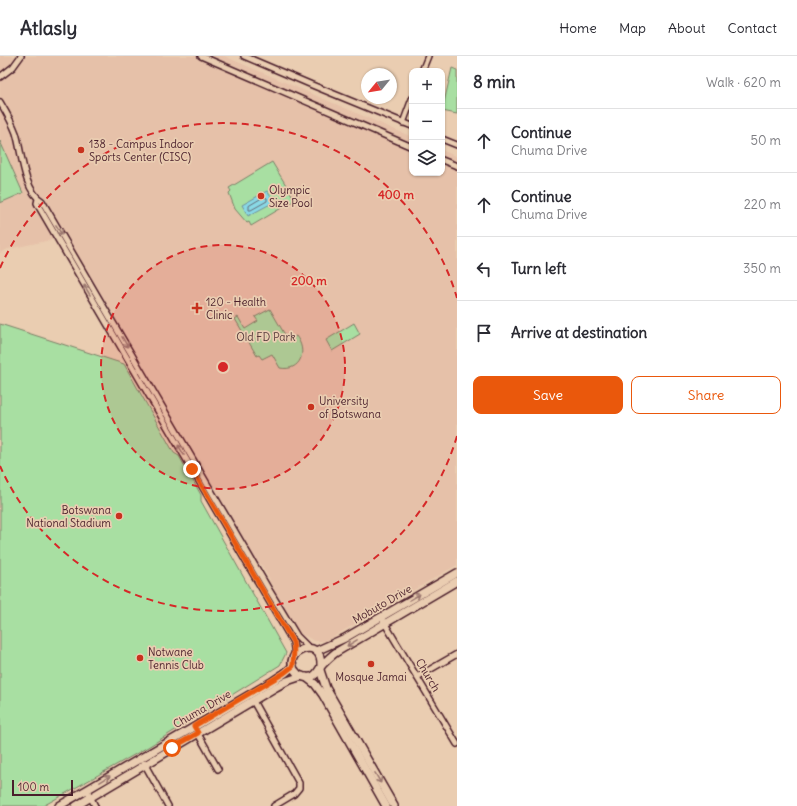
<!DOCTYPE html>
<html lang="en">
<head>
<meta charset="utf-8">
<style>
	:root { --surface:#fff; --page:#f2f2f3; --text:#2b2b33; --muted:#7c7c81; --line:#e1e1e2; --accent:#ea580c }
	body { margin:0; font-family:Delius,sans-serif; background:var(--page); color:var(--text) }
	.controls { position:absolute; right:12px; top:12px; display:grid; overflow:hidden; border-radius:8px; box-shadow:0 1px 3px #0004 }
	.controls button { width:36px; height:36px; display:grid; place-items:center; padding:0; border:0; border-bottom:1px solid var(--line); background:var(--surface); color:var(--text); font:20px sans-serif }
	.compass { position:absolute; left:361px; top:12px; width:36px; height:36px; border-radius:50%; background:var(--surface); box-shadow:0 1px 3px #0004; rotate:240deg }
	.scale { position:absolute; left:12px; bottom:10px; width:61px; box-sizing:border-box; padding-left:4px; border:2px solid #4a1f2b; border-top:0; font-size:11px; line-height:14px; white-space:nowrap; color:#4a1f2b; -webkit-text-stroke:3px #eacdb1; paint-order:stroke }
	.stop { position:absolute; width:12px; height:12px; margin:-9px; border:3px solid #ea580c; border-radius:50%; background:#fff }
	.stop.end { background:#ea580c; border-color:#fff; box-shadow:0 1px 4px #0008 }
	.list { margin:0; padding:0; list-style:none }
	h2 { display:flex; justify-content:space-between; align-items:center; height:52px; margin:0; padding:0 16px; font-size:17px }
	h2 small { font-size:13px; font-weight:400; color:var(--muted) }
	.list li { display:grid; grid-template-columns:26px 1fr auto; gap:12px; align-items:center; box-sizing:border-box; height:64px; padding:0 16px; border-top:1px solid var(--line) }
	.list b { display:block; font-size:15px; white-space:nowrap }
	.list p { margin:0; font-size:13px; white-space:nowrap; color:var(--muted) }
	.list em { font-size:13px; font-style:normal; color:var(--muted) }
	.actions { display:flex; gap:8px; padding:12px 16px }
	.actions a { flex:1; padding:9px 0; border:1px solid var(--accent); border-radius:8px; text-align:center; font-size:14px; color:var(--accent) }
	.actions .main { background:var(--accent); color:#fff }
	.icon { flex:none; width:22px; height:22px; fill:none; stroke:currentColor; stroke-width:2; stroke-linecap:round; stroke-linejoin:round }
	.map { position:relative; flex:none; width:457px; height:750px; overflow:hidden }
	header { display:flex; align-items:center; gap:24px; box-sizing:border-box; height:56px; padding:0 20px; background:var(--surface); border-bottom:1px solid var(--line) }
	header strong { font-size:19px }
	nav { display:flex; gap:22px; margin-inline-start:auto; font-size:14px }
	main { display:flex }
	aside { flex:1; background:var(--surface) }
	.map>svg:first-child { display:block }
	.built { fill:#e6c1a9 }
	.green { fill:#a8dfa2; stroke:#797f66 }
	.water { fill:#89d9e6; stroke:#708f9b }
	.lines { fill:none; stroke-linecap:round; stroke-linejoin:round }
	.shore { stroke:#636976; stroke-width:1 }
	.street-casing { stroke:#4a1f2b; stroke-width:8 }
	.secondary-casing { stroke:#4a1f2b; stroke-width:10 }
	.street { stroke:#eacdb1; stroke-width:5 }
	.secondary { stroke:#eacdb1; stroke-width:7 }
	.oneway { stroke:#9a766e }
	.route { stroke:#ea580c; stroke-width:5 }
	.ring { fill:none; stroke:#d62828; stroke-width:2; stroke-dasharray:7 5 }
	.poi-dot { fill:#c8321e; stroke:#eacdb1; stroke-width:1.5 }
	.labels { text-anchor:middle; dominant-baseline:central; stroke-width:3.5; stroke-linejoin:round; paint-order:stroke }
	.poi-label { font-size:11px; fill:#4a1f2b; stroke:#eacdb1; text-anchor:start }
	.park-label { font-size:11px; fill:#583c3d; stroke:#eacdb1 }
	.street-label { font-size:11px; fill:#4a1f2b; stroke:#eacdb1 }
	.centre { fill:#d62828; stroke:#eacdb1; stroke-width:2 }
	.ring-label { font-size:12px; text-anchor:middle; font-weight:bold; fill:#d62828; stroke:#eacdb1; stroke-width:3.5; stroke-linejoin:round; paint-order:stroke }
</style>
</head>
<body>
<header>
<strong>Atlasly</strong>
<nav><a>Home</a><a>Map</a><a>About</a><a>Contact</a></nav>
</header>
<main>
<div class="map">
<svg width="457" height="750" viewBox="0 0 457 750">
	<rect width="100%" height="100%" fill="#eacdb1"/>
	<filter id="ink" filterUnits="userSpaceOnUse"><feTurbulence type="fractalNoise" baseFrequency=".025" numOctaves="2"/><feDisplacementMap in="SourceGraphic" scale="8" xChannelSelector="R" yChannelSelector="G"/><feConvolveMatrix kernelMatrix="1 2 1 2 8 2 1 2 1" color-interpolation-filters="sRGB"/></filter>
	<g filter="url(#ink)">
		<!-- built -->
		<path class="built" d="M0 0H224L412 81V117H442V94L457 101V509L331 582 325 585H315L303 579 299 576 273 534 274 532 269 525 270 524 262 510 256 505 68 183 65 175 51 184 8 193 0 197Z"/>
		<!-- green -->
		<g class="green">
			<path d="M452 12 457 14V58L442 55Z"/>
			<path d="M0 85 23 137 0 147Z"/>
			<path d="M272 106 295 144 251 170 249 166 247 167 235 153 229 137 231 135 229 132Z"/>
			<path d="M270 253 288 284 296 280C308 295 301 316 280 312L272 298 262 303 259 299 257 300 235 263 238 261 245 273 258 265 255 261Z"/>
			<path d="M354 267 360 278 332 295 326 284Z"/>
			<path d="M0 268 124 308 174 397 179 400 201 439V445L286 597 280 609 148 691 43 750H0Z"/>
		</g>
		<!-- water -->
		<path class="water" d="M267 135 274 146 248 160 242 149Z"/>
		<g class="lines">
			<!-- shore -->
			<path class="shore" d="M264 141 267 142V145L251 154H249V150Z"/>
			<defs>
				<g id="street">
					<path d="M201 0 412 91"/>
					<path d="M244 0 312 29 412 70"/>
					<path d="M422 15 428 0"/>
					<path d="M0 21 13 11 21 0"/>
					<path d="M0 46C6 56 12 66 16 77 22 96 23 134 42 145L268 532 297 580 309 592"/>
					<path d="M403 67 412 43"/>
					<path d="M442 83 457 89"/>
					<path d="M442 104 457 110"/>
					<path d="M38 143 37 147 39 151 293 586 295 599"/>
					<path d="M381 561 457 688"/>
					<path d="M417 621 457 598"/>
					<path d="M253 645 299 727V732L294 738 274 750"/>
					<path d="M197 676 218 713"/>
					<path d="M144 707 168 750"/>
					<path d="M87 734 95 750"/>
				</g>
				<g id="secondary">
					<path d="M316 595 345 582 457 517"/>
					<path d="M321 610C323 577 277 597 297 617 300 621 306 622 311 621 318 619 319 612 323 608 327 604 331 600 335 597L457 525"/>
					<path d="M320 614 326 632 394 750"/>
					<path d="M306 621 315 628 323 639 386 750"/>
					<path d="M59 750 273 625 285 617 293 610"/>
					<path d="M76 750 276 631 287 625 302 620"/>
				</g>
			</defs>
			<!-- street casing -->
			<use href="#street" class="street-casing"/>
			<!-- secondary casing -->
			<use href="#secondary" class="secondary-casing"/>
			<!-- street -->
			<use href="#street" class="street"/>
			<!-- secondary -->
			<use href="#secondary" class="secondary"/>
		</g>
		<!-- one-way arrows -->
		<defs><path id="oneway-shaft" d="M-6 0H5M1.5-3L5.5 0L1.5 3" fill="none" stroke-width="1.6" stroke-linecap="round" stroke-linejoin="round"/></defs>
		<g class="oneway">
			<use href="#oneway-shaft" transform="translate(59 174) rotate(59)"/>
			<use href="#oneway-shaft" transform="translate(87 234) rotate(-121)"/>
			<use href="#oneway-shaft" transform="translate(125 286) rotate(60)"/>
			<use href="#oneway-shaft" transform="translate(181 394) rotate(-120)"/>
			<use href="#oneway-shaft" transform="translate(415 541) rotate(-30)"/>
			<use href="#oneway-shaft" transform="translate(352 587) rotate(149)"/>
			<use href="#oneway-shaft" transform="translate(378 722) rotate(60)"/>
			<use href="#oneway-shaft" transform="translate(105 723) rotate(-31)"/>
		</g>
	</g>
	<g class="lines" filter="url(#ink)">
		<!-- route -->
		<path class="route" d="M172 692 198 677 194 670 284 617 293 610C293 600 295 597 293 586L192 413"/>
	</g>
	<!-- distance rings -->
	<circle cx="223" cy="311" r="122" fill="#d62828" fill-opacity=".12"/>
	<g class="ring">
		<circle cx="223" cy="311" r="122"/>
		<path d="M457 380A244 244 0 0 1 0 410M0 212A244 244 0 0 1 457 242"/>
	</g>
	<!-- markers -->
	<g class="poi-dot">
		<circle cx="81" cy="94" r="4"/>
		<circle cx="261" cy="140" r="4"/>
		<path d="M195 246h4v4h4v4h-4v4h-4v-4h-4v-4h4z"/>
		<circle cx="311" cy="351" r="4"/>
		<circle cx="119" cy="460" r="4"/>
		<circle cx="140" cy="602" r="4"/>
		<circle cx="371" cy="608" r="4"/>
	</g>
	<g class="labels">
		<!-- poi labels -->
		<g class="poi-label">
			<text x="89" y="88">138 - Campus Indoor<tspan x="89" dy="13">Sports Center (CISC)</tspan></text>
			<text x="269" y="134">Olympic<tspan x="269" dy="13">Size Pool</tspan></text>
			<text x="206" y="246">120 - Health<tspan x="206" dy="13">Clinic</tspan></text>
			<text x="319" y="345">University<tspan x="319" dy="13">of Botswana</tspan></text>
			<text x="111" y="454" text-anchor="end">Botswana<tspan x="111" dy="13">National Stadium</tspan></text>
			<text x="148" y="596">Notwane<tspan x="148" dy="13">Tennis Club</tspan></text>
			<text x="371" y="621" text-anchor="middle">Mosque Jamai</text>
		</g>
		<!-- park labels -->
		<g class="park-label">
			<text x="266" y="281">Old FD Park</text>
		</g>
		<!-- street labels -->
		<g class="street-label">
			<text transform="translate(382 548) rotate(-30)">Mobuto Drive</text>
			<text transform="translate(428 619) rotate(59)">Church</text>
			<text transform="translate(202 653) rotate(-30)">Chuma Drive</text>
		</g>
	</g>
	<circle cx="223" cy="311" r="6" class="centre"/>
	<g class="ring-label">
		<text x="396" y="143">400 m</text>
		<text x="309" y="229">200 m</text>
	</g>
</svg>
<div class="controls">
<button>+</button>
<button>−</button>
<button><svg class="icon" aria-label="layers" viewBox="0 0 24 24"><path d="M12 4l9 5-9 5-9-5zM3 14l9 5 9-5"/></svg></button>
</div>
<svg class="compass" viewBox="-18 -18 36 36"><path d="M0-13l5 13h-10z" fill="#e53935"/><path d="M0 13l5-13h-10z" fill="#7c7c81"/></svg>
<div class="scale">100 m</div>
<div class="stop" style="left:172px;top:692px"></div>
<div class="stop end" style="left:192px;top:413px"></div>
</div>
<aside>
<h2>8 min<small>Walk · 620 m</small></h2>
<ul class="list">
<li><svg class="icon" aria-label="ahead" viewBox="0 0 24 24"><path d="M12 20V5M6 11l6-6 6 6"/></svg><div><b>Continue</b><p>Chuma Drive</p></div><em>50 m</em></li>
<li><svg class="icon" aria-label="ahead" viewBox="0 0 24 24"><path d="M12 20V5M6 11l6-6 6 6"/></svg><div><b>Continue</b><p>Chuma Drive</p></div><em>220 m</em></li>
<li><svg class="icon" aria-label="left" viewBox="0 0 24 24"><path d="M17 20v-9H6M10 6l-5 5 5 5"/></svg><div><b>Turn left</b></div><em>350 m</em></li>
<li><svg class="icon" aria-label="arrive" viewBox="0 0 24 24"><path d="M6 21V4h12l-3 4 3 4H6"/></svg><div><b>Arrive at destination</b></div></li>
</ul>
<div class="actions"><a class="main">Save</a><a>Share</a></div>
</aside>
</main>
</body>
</html>
